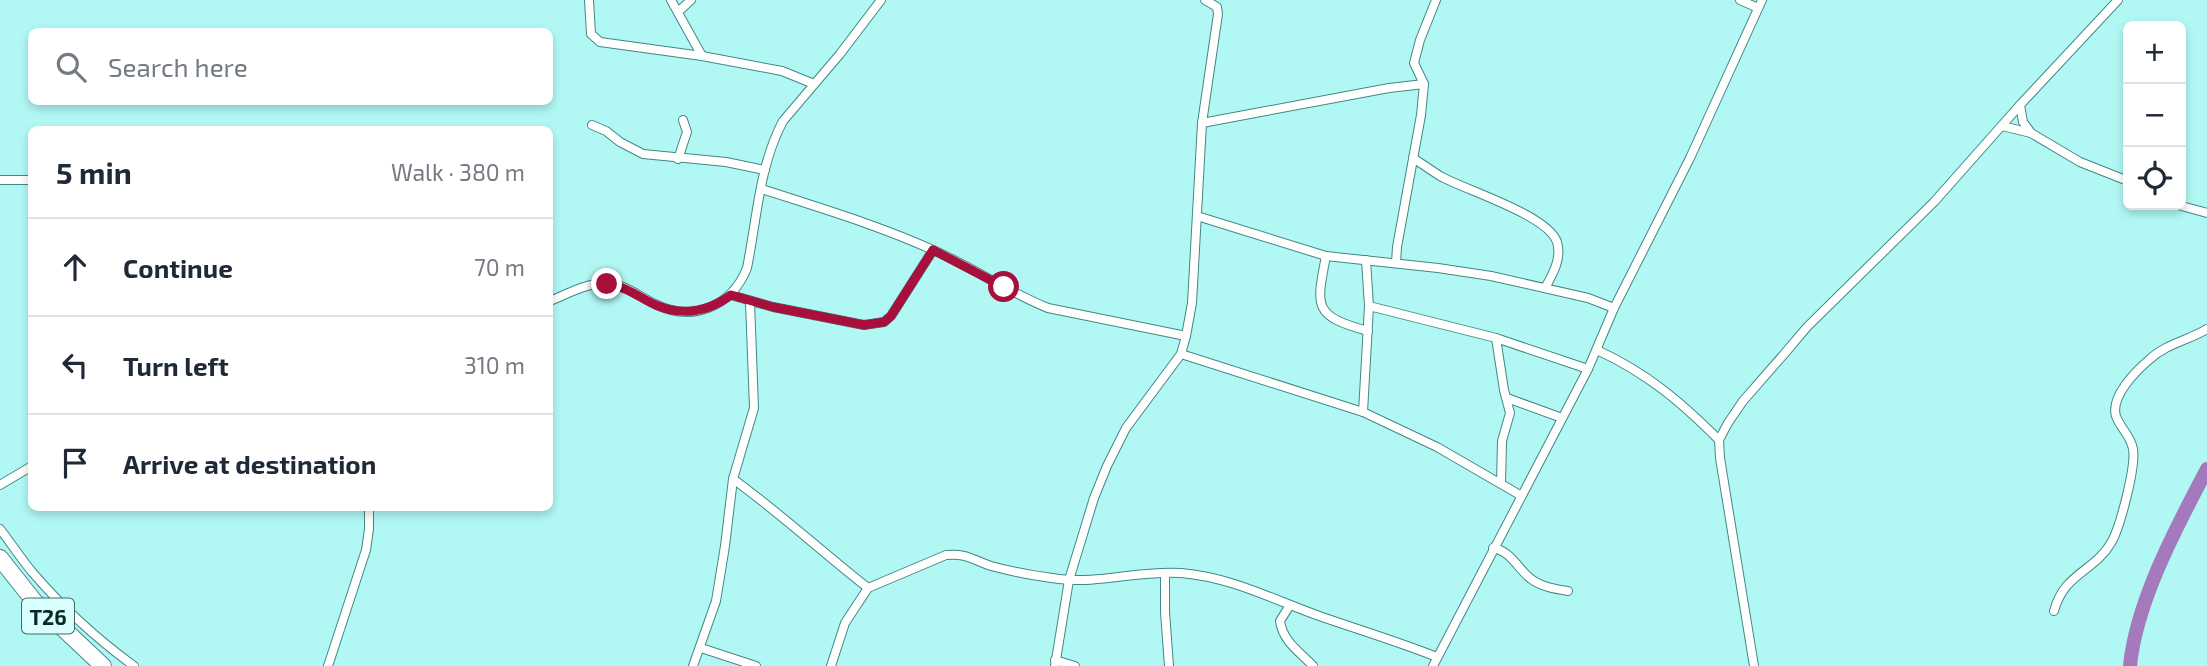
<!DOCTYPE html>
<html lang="en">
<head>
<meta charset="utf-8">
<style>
	:root { --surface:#fff; --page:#f6f6f7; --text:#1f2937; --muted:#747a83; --line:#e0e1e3 }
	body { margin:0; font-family:"Exo 2",sans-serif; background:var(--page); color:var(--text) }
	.controls { position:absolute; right:21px; top:21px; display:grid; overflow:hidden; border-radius:10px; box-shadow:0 4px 10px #0003 }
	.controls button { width:63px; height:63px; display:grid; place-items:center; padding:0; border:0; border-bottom:2px solid var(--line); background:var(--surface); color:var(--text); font:35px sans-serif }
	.stop { position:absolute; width:21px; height:21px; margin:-16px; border:5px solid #a70f3d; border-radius:50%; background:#fff }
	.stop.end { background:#a70f3d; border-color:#fff; box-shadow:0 2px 7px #0008 }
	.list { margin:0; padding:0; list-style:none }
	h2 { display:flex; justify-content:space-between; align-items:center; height:91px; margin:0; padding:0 28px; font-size:30px }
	h2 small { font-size:23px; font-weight:400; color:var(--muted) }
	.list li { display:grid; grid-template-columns:46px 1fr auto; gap:21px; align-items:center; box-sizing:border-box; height:98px; padding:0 28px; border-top:2px solid var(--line) }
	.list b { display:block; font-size:26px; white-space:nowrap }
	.list em { font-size:23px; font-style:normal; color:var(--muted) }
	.icon { flex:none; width:38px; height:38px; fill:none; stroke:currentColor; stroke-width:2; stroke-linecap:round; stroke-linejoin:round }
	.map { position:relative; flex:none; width:2207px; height:666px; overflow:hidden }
	.search { position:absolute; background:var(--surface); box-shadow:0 4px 10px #0003; left:28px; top:28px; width:525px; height:77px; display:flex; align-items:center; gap:18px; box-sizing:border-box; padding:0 24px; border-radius:10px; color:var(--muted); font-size:26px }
	.panel { position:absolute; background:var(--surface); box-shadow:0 4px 10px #0003; left:28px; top:126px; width:525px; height:385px; border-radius:10px }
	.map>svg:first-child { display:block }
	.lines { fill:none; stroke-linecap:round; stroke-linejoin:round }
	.river { stroke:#a57abc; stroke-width:14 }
	.street-casing { stroke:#428785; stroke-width:10 }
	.highway-casing { stroke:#428785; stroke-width:18 }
	.street { stroke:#fff; stroke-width:8 }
	.highway { stroke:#fff; stroke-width:16 }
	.route { stroke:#a70f3d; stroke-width:9 }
	.labels { text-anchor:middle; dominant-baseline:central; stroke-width:5; stroke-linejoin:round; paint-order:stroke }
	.shield { fill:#d6fffd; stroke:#486867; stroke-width:2 }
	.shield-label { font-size:21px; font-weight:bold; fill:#0b2827 }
</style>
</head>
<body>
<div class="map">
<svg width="2207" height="666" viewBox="0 0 2207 666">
	<rect width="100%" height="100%" fill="#b1f8f5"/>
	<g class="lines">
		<!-- river -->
		<path class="river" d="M2130 666C2136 602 2177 526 2207 469"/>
		<defs>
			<g id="street">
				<path d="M589 0 591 34 600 42 702 56 782 71 814 84"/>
				<path d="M671 0 702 56"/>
				<path d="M1740 0 1758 8"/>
				<path d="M679 11 691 0"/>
				<path d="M2020 105 2023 122 2031 133"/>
				<path d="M1202 123 1389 88 1424 84"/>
				<path d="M592 125 606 131 620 142 643 154 726 162 765 170"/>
				<path d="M2002 126 2031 133 2080 162 2128 181"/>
				<path d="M1413 158C1422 164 1431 170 1440 176 1465 190 1548 215 1557 242 1562 258 1553 274 1545 288"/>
				<path d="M678 159 687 132 683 120"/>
				<path d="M0 180H32"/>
				<path d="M762 189C820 208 878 225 933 250 972 267 1008 292 1048 308L1186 336"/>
				<path d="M2178 205 2207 213"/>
				<path d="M1197 216 1326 256 1438 268 1491 276 1588 298 1614 308"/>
				<path d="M1326 256C1316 307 1313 316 1368 331"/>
				<path d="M1396 263 1397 247 1421 115 1424 84 1414 63 1420 40 1436 0"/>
				<path d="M731 295 773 307 864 325 884 322 891 316 933 250"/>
				<path d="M550 301C567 294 587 283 606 283 625 284 638 296 655 304 693 323 732 306 747 268 757 219 759 166 783 121L840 54 881 0"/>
				<path d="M1369 306 1496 338 1588 369"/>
				<path d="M1496 338 1504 390 1510 413 1502 441 1501 483"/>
				<path d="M1597 350C1647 373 1681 402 1719 440"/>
				<path d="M1181 354 1363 412 1437 447 1520 495"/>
				<path d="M1507 398 1562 418"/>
				<path d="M1363 412 1369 306 1366 260"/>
				<path d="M733 479C780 513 822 552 868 588"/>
				<path d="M0 485 32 466"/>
				<path d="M0 529C11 543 21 559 33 573 63 608 97 639 134 666"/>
				<path d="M1493 548C1511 551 1518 569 1531 579 1542 587 1555 589 1568 591"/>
				<path d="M1165 573V612L1169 666"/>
				<path d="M1290 605 1280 621C1283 642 1300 652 1313 666"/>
				<path d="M2054 611C2064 573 2094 572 2111 543 2120 528 2136 467 2133 449 2131 436 2120 428 2116 416 2110 396 2137 370 2150 359 2166 344 2189 340 2207 329"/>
				<path d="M701 648 756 666"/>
				<path d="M1055 660 1075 666"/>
				<path d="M328 666 366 550 369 529V508"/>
				<path d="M693 666 716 601 725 546 733 479 754 408 750 302"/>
				<path d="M831 666 845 623 868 588 946 555C967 553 973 560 991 566 1013 572 1036 576 1059 579 1099 584 1140 570 1181 573 1231 577 1274 600 1322 617 1360 630 1399 642 1437 657"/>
				<path d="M1055 666 1069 580 1094 498 1107 466 1126 428 1181 354 1186 336 1192 303 1202 123 1218 14 1217 7 1205 0"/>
				<path d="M1433 666 1588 369 1614 308 1690 158 1762 0"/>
				<path d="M1754 666 1720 458 1719 440 1728 423 1743 401 1785 353 1807 327 1934 202 2020 105 2118 0"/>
			</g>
			<path id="highway" d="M0 558 34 601 103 666"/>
		</defs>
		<!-- street casing -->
		<use href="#street" class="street-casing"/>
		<!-- highway casing -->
		<use href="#highway" class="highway-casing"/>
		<!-- street -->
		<use href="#street" class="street"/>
		<!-- highway -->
		<use href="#highway" class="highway"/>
	</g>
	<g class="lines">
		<!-- route -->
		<path class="route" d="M607 284C629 287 639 298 658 306 684 316 709 311 731 295L773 307 864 325 884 322 891 316 933 250 1004 287"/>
	</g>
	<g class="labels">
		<!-- shield labels -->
		<rect class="shield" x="22" y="598.5" width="52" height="35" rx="5"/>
		<g class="shield-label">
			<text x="48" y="616">T26</text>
		</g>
	</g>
</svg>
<div class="controls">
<button>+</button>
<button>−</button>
<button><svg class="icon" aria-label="locate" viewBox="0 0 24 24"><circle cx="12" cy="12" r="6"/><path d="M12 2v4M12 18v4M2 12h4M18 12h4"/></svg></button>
</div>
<div class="stop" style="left:1004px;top:287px"></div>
<div class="stop end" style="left:607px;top:284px"></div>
<div class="search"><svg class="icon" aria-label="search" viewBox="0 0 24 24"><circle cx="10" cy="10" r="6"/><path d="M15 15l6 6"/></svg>Search here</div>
<section class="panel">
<h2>5 min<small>Walk · 380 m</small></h2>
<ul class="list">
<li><svg class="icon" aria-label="ahead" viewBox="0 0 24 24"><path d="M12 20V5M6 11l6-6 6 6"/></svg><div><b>Continue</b></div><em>70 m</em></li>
<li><svg class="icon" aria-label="left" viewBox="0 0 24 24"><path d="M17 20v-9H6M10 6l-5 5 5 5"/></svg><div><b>Turn left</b></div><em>310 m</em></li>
<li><svg class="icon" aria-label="arrive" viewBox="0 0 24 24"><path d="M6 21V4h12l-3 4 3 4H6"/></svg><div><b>Arrive at destination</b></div></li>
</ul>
</section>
</div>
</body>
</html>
